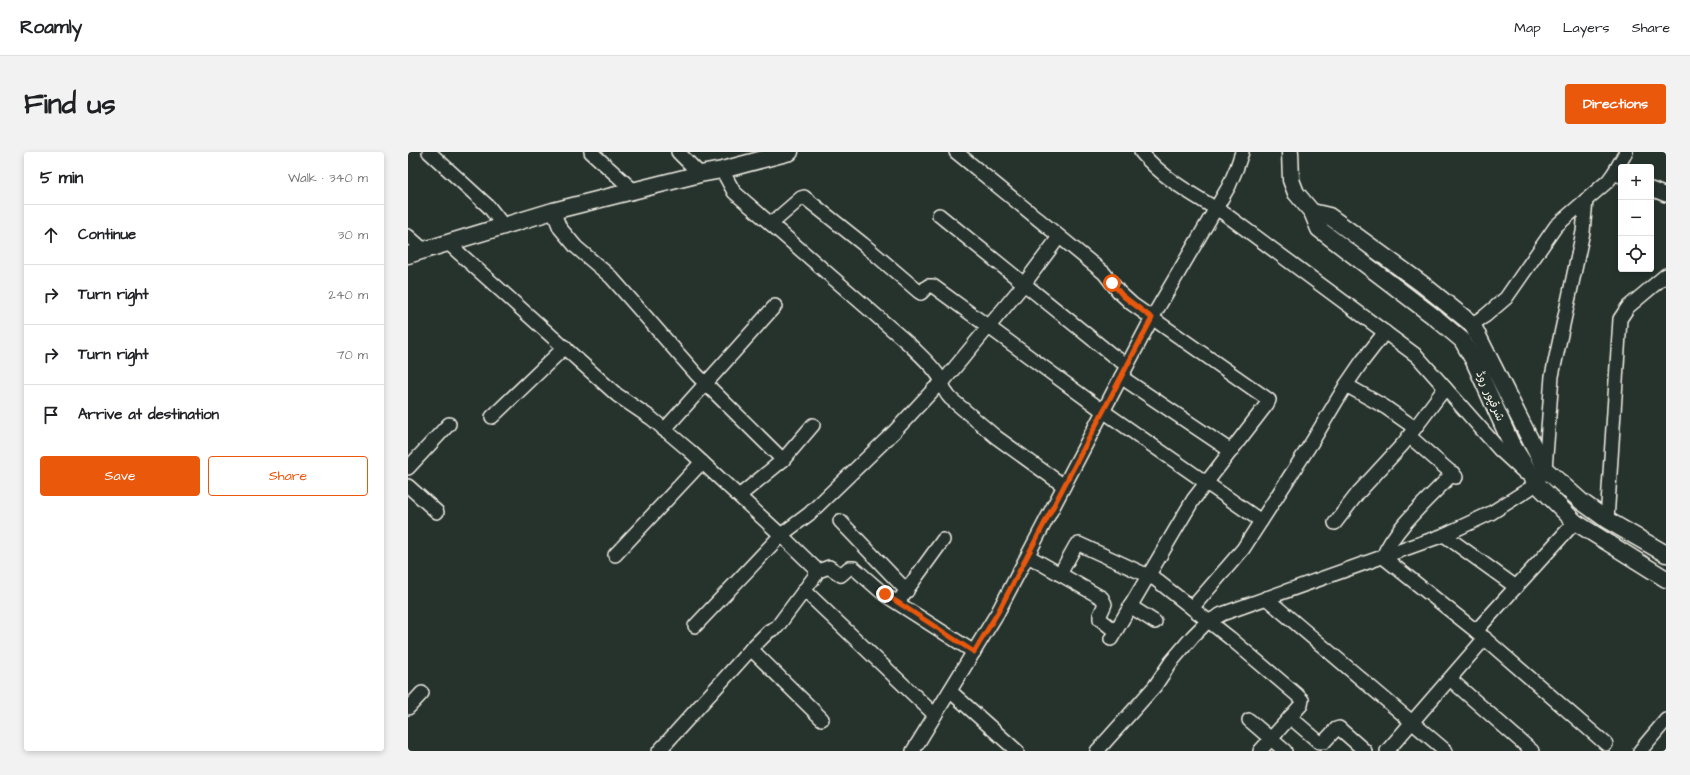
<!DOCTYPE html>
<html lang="en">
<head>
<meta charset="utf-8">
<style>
	:root { --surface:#fff; --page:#f2f2f2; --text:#202124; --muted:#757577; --line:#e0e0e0; --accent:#ea580c }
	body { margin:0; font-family:"Architects Daughter","Playpen Sans Arabic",sans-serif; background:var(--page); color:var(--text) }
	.controls { position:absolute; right:12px; top:12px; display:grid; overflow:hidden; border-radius:4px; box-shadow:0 2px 6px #0003 }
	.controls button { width:36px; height:36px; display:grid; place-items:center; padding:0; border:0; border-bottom:1px solid var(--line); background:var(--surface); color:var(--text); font:20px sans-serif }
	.stop { position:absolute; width:12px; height:12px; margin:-9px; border:3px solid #ea580c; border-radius:50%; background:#fff }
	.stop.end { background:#ea580c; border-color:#fff; box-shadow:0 1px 4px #0008 }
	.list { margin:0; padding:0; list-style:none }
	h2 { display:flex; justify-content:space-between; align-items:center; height:52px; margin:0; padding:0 16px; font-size:17px }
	h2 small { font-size:13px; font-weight:400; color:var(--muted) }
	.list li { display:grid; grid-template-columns:26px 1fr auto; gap:12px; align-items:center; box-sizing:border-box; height:60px; padding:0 16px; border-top:1px solid var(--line) }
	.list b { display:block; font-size:15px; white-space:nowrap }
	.list em { font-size:13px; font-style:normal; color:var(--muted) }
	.actions { display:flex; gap:8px; padding:12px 16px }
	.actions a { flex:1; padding:9px 0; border:1px solid var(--accent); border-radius:4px; text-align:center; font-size:14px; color:var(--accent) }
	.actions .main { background:var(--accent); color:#fff }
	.icon { flex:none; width:22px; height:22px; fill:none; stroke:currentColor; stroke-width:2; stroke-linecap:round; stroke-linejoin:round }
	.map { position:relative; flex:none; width:1258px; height:599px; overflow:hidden; border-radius:4px }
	header { display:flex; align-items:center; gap:24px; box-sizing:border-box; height:56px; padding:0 20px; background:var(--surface); border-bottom:1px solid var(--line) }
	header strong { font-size:19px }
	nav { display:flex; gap:22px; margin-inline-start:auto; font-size:14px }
	.intro { display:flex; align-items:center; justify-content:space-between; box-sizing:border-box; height:96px; padding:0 24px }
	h1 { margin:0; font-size:28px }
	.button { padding:10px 18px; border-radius:4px; background:var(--accent); color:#fff; font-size:14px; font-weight:700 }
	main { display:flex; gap:24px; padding:0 24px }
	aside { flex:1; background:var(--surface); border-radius:4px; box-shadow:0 2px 6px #0003 }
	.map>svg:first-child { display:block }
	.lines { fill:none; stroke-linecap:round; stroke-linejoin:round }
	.minor-casing { stroke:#f4f1e8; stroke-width:16 }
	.major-casing { stroke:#f4f1e8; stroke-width:19 }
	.minor { stroke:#26332d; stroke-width:13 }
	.major { stroke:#26332d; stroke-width:16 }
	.route { stroke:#ea580c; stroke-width:5 }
	.labels { text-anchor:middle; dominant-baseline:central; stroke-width:3.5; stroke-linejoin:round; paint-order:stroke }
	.street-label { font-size:12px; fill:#f4f1e8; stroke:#26332d }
</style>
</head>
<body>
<header>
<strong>Roamly</strong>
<nav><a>Map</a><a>Layers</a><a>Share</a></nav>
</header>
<div class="intro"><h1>Find us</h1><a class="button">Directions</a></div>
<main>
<aside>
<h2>5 min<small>Walk · 340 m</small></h2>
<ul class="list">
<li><svg class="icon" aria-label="ahead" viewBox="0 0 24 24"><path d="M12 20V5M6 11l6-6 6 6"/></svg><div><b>Continue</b></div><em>30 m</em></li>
<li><svg class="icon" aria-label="right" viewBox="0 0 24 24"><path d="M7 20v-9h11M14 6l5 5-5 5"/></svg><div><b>Turn right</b></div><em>240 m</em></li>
<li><svg class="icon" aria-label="right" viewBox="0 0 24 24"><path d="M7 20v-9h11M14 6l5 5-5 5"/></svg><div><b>Turn right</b></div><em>70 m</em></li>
<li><svg class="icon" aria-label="arrive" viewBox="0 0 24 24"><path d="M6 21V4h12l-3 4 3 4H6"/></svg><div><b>Arrive at destination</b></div></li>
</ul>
<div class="actions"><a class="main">Save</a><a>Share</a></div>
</aside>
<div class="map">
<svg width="1258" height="599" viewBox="0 0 1258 599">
	<rect width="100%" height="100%" fill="#26332d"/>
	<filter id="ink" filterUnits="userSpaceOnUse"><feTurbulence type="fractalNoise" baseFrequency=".025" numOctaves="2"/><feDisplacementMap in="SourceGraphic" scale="8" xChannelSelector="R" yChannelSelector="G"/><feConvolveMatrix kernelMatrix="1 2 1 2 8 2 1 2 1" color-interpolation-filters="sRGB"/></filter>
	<g filter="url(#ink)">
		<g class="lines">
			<defs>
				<g id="minor">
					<path d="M21 0 81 55 95 73"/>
					<path d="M183 0 225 38"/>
					<path d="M270 0 292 22"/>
					<path d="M548 0 696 121 711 140 724 152 861 248 859 252 785 348 703 487"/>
					<path d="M733 0C755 27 787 44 817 62L1009 204 1091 297 1117 321"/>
					<path d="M314 18 326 40 502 193C512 203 525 214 532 226 537 235 534 237 542 246L588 285 656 334"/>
					<path d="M1206 21 1218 0"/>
					<path d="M1243 37 1258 43"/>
					<path d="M145 59 152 76 168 95 203 125 289 223 375 308"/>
					<path d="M531 63 704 203 719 213"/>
					<path d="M363 72 393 46 396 45 455 92 510 139 513 141 520 134H525L695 259 853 369"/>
					<path d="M0 84 17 99"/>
					<path d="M40 91 209 243 243 266 282 299 373 383 408 417 407 424 369 475 361 479 343 497 251 599"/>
					<path d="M1064 172 1077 164 1098 146 1148 74 1200 29 1206 21 1213 24"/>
					<path d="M713 225 823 299"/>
					<path d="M938 233 977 255 1007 276"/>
					<path d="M84 265 157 195"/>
					<path d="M256 278 367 154"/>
					<path d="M1001 284 1048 325"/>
					<path d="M0 316 41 272"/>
					<path d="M1045 321C1023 345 986 376 975 405L1068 479 1198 592"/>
					<path d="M0 334 29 360"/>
					<path d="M331 344 375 308 405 273"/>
					<path d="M1199 368 1212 167 1220 155 1258 123"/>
					<path d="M432 369 499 439"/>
					<path d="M927 371 950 341 995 292 1037 236"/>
					<path d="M1036 383 1108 435"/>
					<path d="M207 403 294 310"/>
					<path d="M620 404 694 446 697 452 692 463V467L707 479"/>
					<path d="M408 420 421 415 433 423 441 416H446L477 443 566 500"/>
					<path d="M652 422 668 393 671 392 747 427 822 486 889 543 894 548 893 553 852 599"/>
					<path d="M396 438 527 563"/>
					<path d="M493 446 535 388"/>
					<path d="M858 446 1038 599"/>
					<path d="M722 454 747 470"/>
					<path d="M784 456 835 397 904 290 938 233 953 211 977 180"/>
					<path d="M287 474 373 383 401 362 486 280 526 237 534 231 616 132 651 85"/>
					<path d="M1068 479 1167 370"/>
					<path d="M343 497 414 567"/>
					<path d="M1042 527 1124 599"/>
					<path d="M542 539 609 599"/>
					<path d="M0 556 14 541"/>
					<path d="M882 565 911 590H916L928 577 931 576 957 599"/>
					<path d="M841 568 877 599"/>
					<path d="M505 599 590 460 744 166 821 34 829 15 834 0"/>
					<path d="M689 599 747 534 763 510 785 484 798 471 814 462 1036 383 1083 361 1121 337 1128 331 1137 317 1144 224 1175 80 1178 48"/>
					<path d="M979 599 1077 486"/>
					<path d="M1232 599 1258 568"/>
				</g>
				<g id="major">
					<path d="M882 0 883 28 888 41 904 60 911 77 1029 167 1054 188 1066 209 1103 291 1128 331 1167 370 1258 427"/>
					<path d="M904 60 921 64 1013 131 1064 172 1137 317 1174 350 1199 368 1258 402"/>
					<path d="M0 103 145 59 292 22 314 18 382 0"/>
				</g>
			</defs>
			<!-- minor casing -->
			<use href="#minor" class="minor-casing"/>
			<!-- major casing -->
			<use href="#major" class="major-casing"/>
			<!-- minor -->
			<use href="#minor" class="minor"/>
			<!-- major -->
			<use href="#major" class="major"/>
		</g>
	</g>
	<g class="lines" filter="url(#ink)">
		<!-- route -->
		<path class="route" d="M477 442 566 500 590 460 744 166 715 144 704 131"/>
	</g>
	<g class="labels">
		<!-- street labels -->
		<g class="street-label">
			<text transform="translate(1082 244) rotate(66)">شرقپور روڈ</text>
		</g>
	</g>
</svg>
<div class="controls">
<button>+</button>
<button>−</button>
<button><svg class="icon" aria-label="locate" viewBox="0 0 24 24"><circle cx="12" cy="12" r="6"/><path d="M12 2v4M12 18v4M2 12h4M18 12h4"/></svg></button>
</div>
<div class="stop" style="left:704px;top:131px"></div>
<div class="stop end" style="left:477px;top:442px"></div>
</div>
</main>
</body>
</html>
